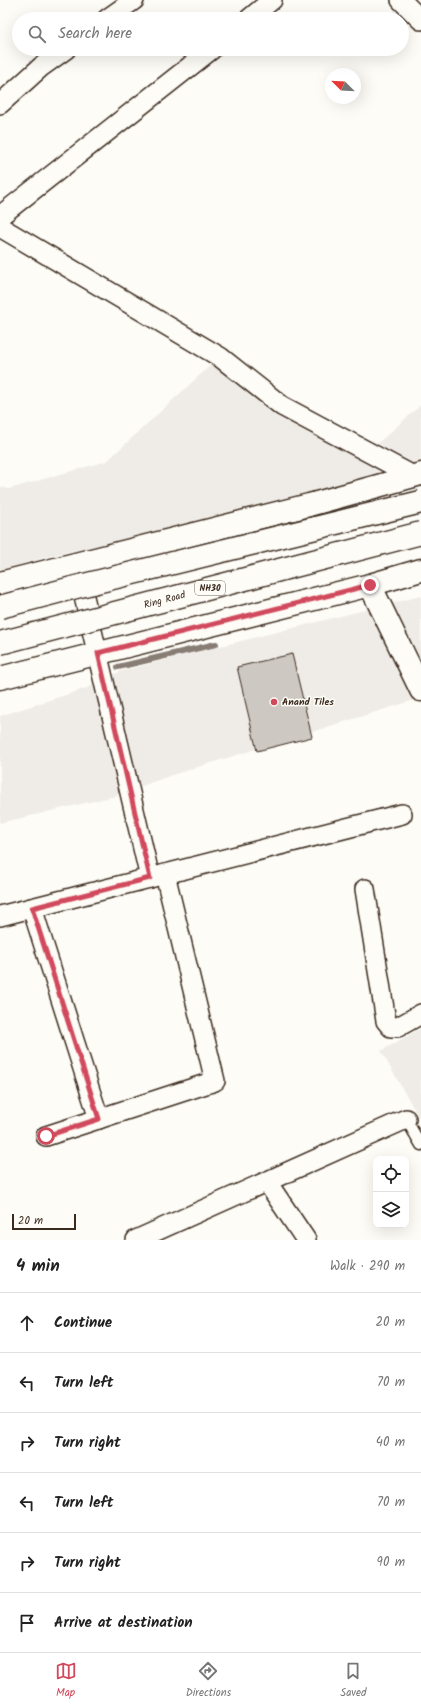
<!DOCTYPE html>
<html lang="en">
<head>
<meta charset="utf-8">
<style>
	:root { --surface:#fff; --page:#f6f6f6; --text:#222; --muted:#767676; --line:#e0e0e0; --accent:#d1495b }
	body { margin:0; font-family:Kalam,sans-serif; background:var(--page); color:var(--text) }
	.controls { position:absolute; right:12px; bottom:12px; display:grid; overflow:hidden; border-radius:8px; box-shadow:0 4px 16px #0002 }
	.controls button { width:36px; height:36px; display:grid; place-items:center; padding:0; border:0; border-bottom:1px solid var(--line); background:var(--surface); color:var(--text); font:20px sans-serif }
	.compass { position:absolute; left:325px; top:68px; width:36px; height:36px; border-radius:50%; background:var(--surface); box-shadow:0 4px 16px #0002; rotate:294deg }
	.scale { position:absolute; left:12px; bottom:10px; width:64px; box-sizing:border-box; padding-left:4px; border:2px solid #3b2a1e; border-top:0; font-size:11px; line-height:14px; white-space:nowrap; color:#3b2a1e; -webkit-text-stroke:3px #fdfcf7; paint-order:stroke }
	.stop { position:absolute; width:12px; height:12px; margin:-9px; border:3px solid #d1495b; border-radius:50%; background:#fff }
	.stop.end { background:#d1495b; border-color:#fff; box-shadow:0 1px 4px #0008 }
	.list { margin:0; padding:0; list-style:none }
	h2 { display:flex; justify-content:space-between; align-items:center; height:52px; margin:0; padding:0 16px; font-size:17px }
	h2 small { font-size:13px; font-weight:400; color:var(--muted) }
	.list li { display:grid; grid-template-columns:26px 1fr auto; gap:12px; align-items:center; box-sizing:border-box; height:60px; padding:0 16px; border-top:1px solid var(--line) }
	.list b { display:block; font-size:15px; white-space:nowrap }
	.list em { font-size:13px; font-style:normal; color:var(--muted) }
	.icon { flex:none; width:22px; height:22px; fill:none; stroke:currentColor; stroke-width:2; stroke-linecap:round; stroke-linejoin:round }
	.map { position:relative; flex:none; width:421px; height:1240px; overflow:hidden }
	.search { position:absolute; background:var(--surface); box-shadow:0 4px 16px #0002; left:12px; right:12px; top:12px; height:44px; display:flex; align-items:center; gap:10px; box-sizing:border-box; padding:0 14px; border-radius:22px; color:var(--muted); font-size:15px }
	.sheet { height:412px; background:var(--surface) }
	nav { display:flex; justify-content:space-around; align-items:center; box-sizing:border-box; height:56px; border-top:1px solid var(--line); background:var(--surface); font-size:11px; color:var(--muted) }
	nav a { display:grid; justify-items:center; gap:2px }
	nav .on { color:var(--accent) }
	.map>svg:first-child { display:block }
	.built { fill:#efece7 }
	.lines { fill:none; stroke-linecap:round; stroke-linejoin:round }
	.stream { stroke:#887d74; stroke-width:6 }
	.building { fill:#cdc8c2; stroke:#3b2a1e }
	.service-casing { stroke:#3b2a1e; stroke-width:13 }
	.minor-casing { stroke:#3b2a1e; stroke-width:22 }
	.tertiary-casing { stroke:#3b2a1e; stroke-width:25 }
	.service { stroke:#fdfcf7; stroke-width:10 }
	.minor { stroke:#fdfcf7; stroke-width:19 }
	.tertiary { stroke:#fdfcf7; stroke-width:22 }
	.trunk-bridge-casing { stroke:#3b2a1e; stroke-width:25; stroke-linecap:butt }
	.trunk-bridge { stroke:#fdfcf7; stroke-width:22 }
	.route { stroke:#d1495b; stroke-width:5 }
	.poi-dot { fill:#d1495b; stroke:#fdfcf7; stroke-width:1.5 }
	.labels { text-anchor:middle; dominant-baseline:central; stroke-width:3; stroke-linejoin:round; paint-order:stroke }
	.shield { fill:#fdfcf7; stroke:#75695f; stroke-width:1 }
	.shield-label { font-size:9px; font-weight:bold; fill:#3b2a1e }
	.street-label { font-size:10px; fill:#3b2a1e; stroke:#fdfcf7 }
	.poi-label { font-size:10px; font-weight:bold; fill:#3b2a1e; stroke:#fdfcf7; text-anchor:start }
</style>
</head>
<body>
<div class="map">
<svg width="421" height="1240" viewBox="0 0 421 1240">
	<rect width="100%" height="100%" fill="#fdfcf7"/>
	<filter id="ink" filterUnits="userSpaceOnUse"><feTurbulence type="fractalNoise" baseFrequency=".025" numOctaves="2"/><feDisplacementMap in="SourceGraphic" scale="8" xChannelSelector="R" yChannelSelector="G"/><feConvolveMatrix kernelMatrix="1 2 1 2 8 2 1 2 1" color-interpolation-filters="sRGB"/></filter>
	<g filter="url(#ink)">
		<!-- built -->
		<g class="built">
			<path d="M214 362 283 418 387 474 260 509 46 557 0 571V487L9 489 107 461Z"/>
			<path d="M421 405V466L415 468 378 443Z"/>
			<path d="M421 596V698L169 776 115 796 0 823V716L87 688 121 671Z"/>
			<path d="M421 1028V1121L381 1051Z"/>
		</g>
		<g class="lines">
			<!-- stream -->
			<path class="stream" d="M118 667 216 644"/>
		</g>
		<!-- building -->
		<path class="building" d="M292 654 312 737 257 751 237 667Z"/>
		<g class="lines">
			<defs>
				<path id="service" d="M406 1119 421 1145"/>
				<g id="minor">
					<path d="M401 0 421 20"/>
					<path d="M107 19 134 0"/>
					<path d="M249 19 272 0"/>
					<path d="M0 104 41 67 66 49"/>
					<path d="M0 216 212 49"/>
					<path d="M0 227 220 357 282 406 413 476"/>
					<path d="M78 571 150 878"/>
					<path d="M365 889 386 1021 391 1027H398L421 1014"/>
					<path d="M32 908 99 1119"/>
					<path d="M0 916 402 814"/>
					<path d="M46 1136 215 1081 165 874"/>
					<path d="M267 1182 306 1240"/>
					<path d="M136 1240 406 1119"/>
				</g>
				<g id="tertiary">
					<path d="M0 583 309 505 421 474"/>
					<path d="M370 585 421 690"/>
					<path d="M0 678 370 585 421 570"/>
				</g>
			</defs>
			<!-- service casing -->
			<use href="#service" class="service-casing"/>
			<!-- minor casing -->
			<use href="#minor" class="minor-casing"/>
			<!-- tertiary casing -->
			<use href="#tertiary" class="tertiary-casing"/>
			<!-- service -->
			<use href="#service" class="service"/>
			<!-- minor -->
			<use href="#minor" class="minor"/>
			<!-- tertiary -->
			<use href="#tertiary" class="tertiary"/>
			<defs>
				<g id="trunk-bridge">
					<path d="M0 607 76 587 421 502"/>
					<path id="s1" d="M0 643 421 533"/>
				</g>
			</defs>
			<!-- trunk-bridge casing -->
			<use href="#trunk-bridge" class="trunk-bridge-casing"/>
			<!-- trunk-bridge -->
			<use href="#trunk-bridge" class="trunk-bridge"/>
		</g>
	</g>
	<g class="lines" filter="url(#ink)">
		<!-- route -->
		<path class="route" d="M46 1136 99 1119 32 908 150 878 98 653 370 585"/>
	</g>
	<!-- markers -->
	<circle class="poi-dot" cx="274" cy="702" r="4"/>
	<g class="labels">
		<!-- shield labels -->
		<rect class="shield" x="195" y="581" width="30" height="14" rx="3"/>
		<g class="shield-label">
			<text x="210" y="588">NH30</text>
		</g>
		<!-- street labels -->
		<g class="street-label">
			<text stroke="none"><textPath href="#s1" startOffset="170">Ring Road</textPath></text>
		</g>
		<!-- poi labels -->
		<g class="poi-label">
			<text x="282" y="702">Anand Tiles</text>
		</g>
	</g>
</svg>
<div class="controls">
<button><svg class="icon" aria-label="locate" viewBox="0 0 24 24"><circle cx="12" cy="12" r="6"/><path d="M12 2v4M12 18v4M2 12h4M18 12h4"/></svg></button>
<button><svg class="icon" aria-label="layers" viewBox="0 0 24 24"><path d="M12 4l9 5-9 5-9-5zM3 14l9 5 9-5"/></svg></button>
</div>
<svg class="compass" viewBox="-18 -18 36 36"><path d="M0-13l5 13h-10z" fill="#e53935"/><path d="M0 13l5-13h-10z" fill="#767676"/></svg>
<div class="scale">20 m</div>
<div class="stop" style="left:46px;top:1136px"></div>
<div class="stop end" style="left:370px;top:585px"></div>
<div class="search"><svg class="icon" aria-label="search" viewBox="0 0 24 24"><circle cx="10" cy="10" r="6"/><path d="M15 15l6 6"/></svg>Search here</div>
</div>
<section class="sheet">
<h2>4 min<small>Walk · 290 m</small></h2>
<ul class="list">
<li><svg class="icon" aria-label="ahead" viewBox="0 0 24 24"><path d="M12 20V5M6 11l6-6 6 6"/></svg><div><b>Continue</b></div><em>20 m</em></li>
<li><svg class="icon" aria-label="left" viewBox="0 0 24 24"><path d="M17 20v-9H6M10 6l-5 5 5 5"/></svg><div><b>Turn left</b></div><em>70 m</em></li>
<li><svg class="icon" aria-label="right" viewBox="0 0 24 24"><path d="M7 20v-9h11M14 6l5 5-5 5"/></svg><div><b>Turn right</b></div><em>40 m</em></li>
<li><svg class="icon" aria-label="left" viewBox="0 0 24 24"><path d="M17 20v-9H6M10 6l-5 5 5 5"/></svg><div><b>Turn left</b></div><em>70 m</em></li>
<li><svg class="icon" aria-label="right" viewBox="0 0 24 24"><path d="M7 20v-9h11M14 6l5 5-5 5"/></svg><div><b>Turn right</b></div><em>90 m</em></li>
<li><svg class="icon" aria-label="arrive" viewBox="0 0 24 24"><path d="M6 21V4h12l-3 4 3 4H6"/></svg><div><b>Arrive at destination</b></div></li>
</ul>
</section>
<nav>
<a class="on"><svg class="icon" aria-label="map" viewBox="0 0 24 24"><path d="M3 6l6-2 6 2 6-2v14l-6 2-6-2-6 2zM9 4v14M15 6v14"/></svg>Map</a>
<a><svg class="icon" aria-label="directions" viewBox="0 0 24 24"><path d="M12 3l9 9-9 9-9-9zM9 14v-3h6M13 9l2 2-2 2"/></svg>Directions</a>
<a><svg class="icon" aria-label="saved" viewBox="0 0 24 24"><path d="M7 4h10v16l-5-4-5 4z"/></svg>Saved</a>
</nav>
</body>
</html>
